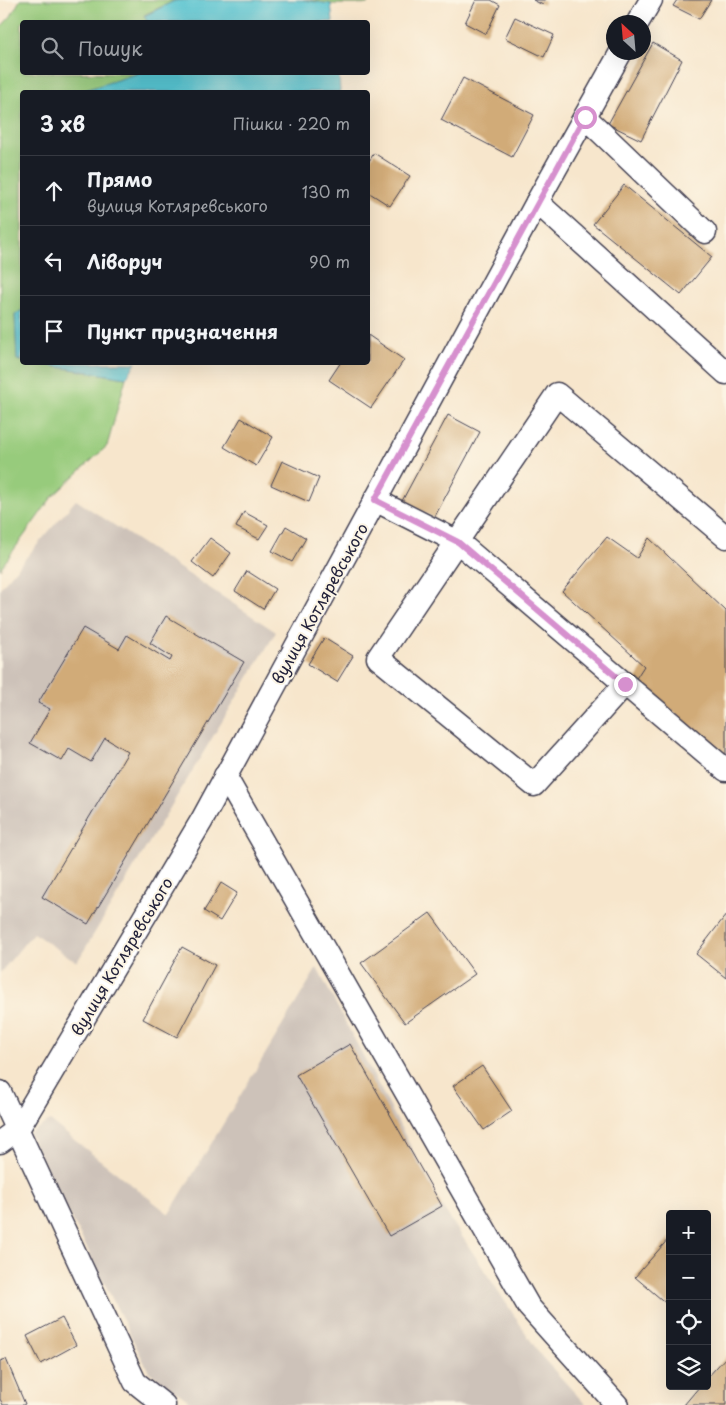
<!DOCTYPE html>
<html lang="uk">
<head>
<meta charset="utf-8">
<style>
	:root { --surface:#171b24; --page:#20242c; --text:#f1f3f6; --muted:#9ea1a6; --line:#363941 }
	body { margin:0; font-family:"Playpen Sans",sans-serif; background:var(--page); color:var(--text) }
	.controls { position:absolute; right:15px; bottom:15px; display:grid; overflow:hidden; border-radius:5px; box-shadow:0 5px 20px #0002 }
	.controls button { width:45px; height:45px; display:grid; place-items:center; padding:0; border:0; border-bottom:1px solid var(--line); background:var(--surface); color:var(--text); font:25px sans-serif }
	.compass { position:absolute; left:606px; top:15px; width:45px; height:45px; border-radius:50%; background:var(--surface); box-shadow:0 5px 20px #0002; rotate:334deg }
	.stop { position:absolute; width:15px; height:15px; margin:-11px; border:4px solid #d690ce; border-radius:50%; background:#fff }
	.stop.end { background:#d690ce; border-color:#fff; box-shadow:0 1px 5px #0008 }
	.list { margin:0; padding:0; list-style:none }
	h2 { display:flex; justify-content:space-between; align-items:center; height:65px; margin:0; padding:0 20px; font-size:21px }
	h2 small { font-size:16px; font-weight:400; color:var(--muted) }
	.list li { display:grid; grid-template-columns:32px 1fr auto; gap:15px; align-items:center; box-sizing:border-box; height:70px; padding:0 20px; border-top:1px solid var(--line) }
	.list b { display:block; font-size:19px; white-space:nowrap }
	.list p { margin:0; font-size:16px; white-space:nowrap; color:var(--muted) }
	.list em { font-size:16px; font-style:normal; color:var(--muted) }
	.icon { flex:none; width:28px; height:28px; fill:none; stroke:currentColor; stroke-width:2; stroke-linecap:round; stroke-linejoin:round }
	.map { position:relative; flex:none; width:726px; height:1405px; overflow:hidden }
	.search { position:absolute; background:var(--surface); box-shadow:0 5px 20px #0002; left:20px; top:20px; width:350px; height:55px; display:flex; align-items:center; gap:12px; box-sizing:border-box; padding:0 18px; border-radius:5px; color:var(--muted); font-size:19px }
	.panel { position:absolute; background:var(--surface); box-shadow:0 5px 20px #0002; left:20px; top:90px; width:350px; height:275px; border-radius:5px }
	.map>svg:first-child { display:block }
	.industrial { fill:#cdc2b9 }
	.green { fill:#97cb7c; stroke:#5c765c }
	.water { fill:#57c3d0; stroke:#3c7286 }
	.building { fill:#d1ab78 }
	.lines { fill:none; stroke-linecap:round; stroke-linejoin:round }
	.minor-casing { stroke:#423f51; stroke-width:25 }
	.minor { stroke:#fff; stroke-width:22 }
	.route { stroke:#d690ce; stroke-width:6 }
	.labels { text-anchor:middle; dominant-baseline:central; stroke-width:4; stroke-linejoin:round; paint-order:stroke }
	.street-label { font-size:16px; fill:#22223b; stroke:#fcf5e5 }
</style>
</head>
<body>
<div class="map">
<svg width="726" height="1405" viewBox="0 0 726 1405">
	<rect width="100%" height="100%" fill="#fcf5e5"/>
	<filter id="ink" filterUnits="userSpaceOnUse"><feTurbulence type="fractalNoise" baseFrequency=".02" numOctaves="2"/><feDisplacementMap in="SourceGraphic" scale="10" xChannelSelector="R" yChannelSelector="G"/><feConvolveMatrix kernelMatrix="1 2 1 2 8 2 1 2 1" color-interpolation-filters="sRGB"/></filter>
	<filter id="wash" filterUnits="userSpaceOnUse"><feTurbulence type="fractalNoise" baseFrequency=".0096" numOctaves="4" result="noise"/><feDisplacementMap in="SourceGraphic" scale="20" xChannelSelector="R" yChannelSelector="G"/><feGaussianBlur stdDeviation="1.12" result="paint"/><feColorMatrix in="noise" values="0 0 0 0 0 0 0 0 0 0 0 0 0 0 0 0 0 1.4 0 .05"/><feComposite in="paint" operator="in"/></filter>
	<g filter="url(#wash)">
		<rect width="100%" height="100%" fill="#f7e6cc"/>
		<!-- industrial -->
		<g class="industrial">
			<path d="M76 500 276 632 77 962 33 933 0 973V588Z"/>
			<path d="M317 968 442 1206 541 1356 586 1405H195L149 1372 29 1133 50 1121 169 1214Z"/>
		</g>
		<!-- green -->
		<g class="green">
			<path d="M20 0H183L174 1 144 15 148 22H22V72L142 73 79 92H22V310L15 315 17 360 22 361V362L33 363 126 378 107 446 52 497 0 569V28L11 16Z"/>
			<path d="M303 0H370L367 4H331Z"/>
		</g>
		<!-- water -->
		<g class="water">
			<path d="M183 0H303L331 4 333 22H148L144 16 174 1Z"/>
			<path d="M142 72 339 73 340 92H79Z"/>
			<path d="M22 310V361L17 360 15 315Z"/>
			<path d="M33 363H136L126 378Z"/>
		</g>
		<g id="blocks">
			<!-- building -->
			<g class="building">
				<path d="M476 0H491L500 5 486 34 465 23Z"/>
				<path d="M533 0H545L543 5Z"/>
				<path d="M677 0H711L699 19 673 6Z"/>
				<path d="M515 17 554 35 544 57 505 38Z"/>
				<path d="M653 43 682 60 641 140 608 124Z"/>
				<path d="M463 78 534 115 512 157 441 120Z"/>
				<path d="M374 153 410 176 390 206 368 192V163Z"/>
				<path d="M624 185 712 257 681 295 593 224Z"/>
				<path d="M368 335 404 360 371 408 329 380 341 362H368Z"/>
				<path d="M448 415 480 432 434 518 402 501Z"/>
				<path d="M241 418 273 437 256 466 224 447Z"/>
				<path d="M282 461 319 478 309 502 271 485Z"/>
				<path d="M244 512 268 525 259 539 236 527Z"/>
				<path d="M286 526 306 538 292 562 272 551Z"/>
				<path d="M607 537 637 558 649 538 726 611V757L635 680 644 666 562 591Z"/>
				<path d="M210 538 231 553 213 578 192 562Z"/>
				<path d="M247 571 275 589 263 609 235 591Z"/>
				<path d="M166 616 244 662 88 924 42 897 128 752 105 738 91 762 69 749 62 761 30 743 50 709 38 703 83 628 119 649 127 635 170 661 172 657 150 643Z"/>
				<path d="M324 638 353 656 337 682 308 664Z"/>
				<path d="M221 883 237 893 220 921 204 911Z"/>
				<path d="M430 913 475 974 405 1023 361 963Z"/>
				<path d="M726 915V978L696 954Z"/>
				<path d="M182 947 215 965 177 1037 143 1019Z"/>
				<path d="M350 1044 442 1206 389 1236 296 1075Z"/>
				<path d="M482 1066 512 1111 484 1130 453 1086Z"/>
				<path d="M670 1237V1303L668 1305 635 1277Z"/>
				<path d="M62 1318 76 1345 41 1364 27 1336Z"/>
				<path d="M726 1357V1405H684L700 1386H707V1378Z"/>
				<path d="M6 1359 25 1404 23 1405H3L0 1399V1361Z"/>
			</g>
		</g>
	</g>
	<g filter="url(#ink)">
		<use href="#blocks" fill-opacity="0" stroke="#423f51" stroke-width="1"/>
		<g class="lines">
			<defs>
				<g id="minor">
					<path d="M638 22 651 0"/>
					<path d="M585 117 705 232"/>
					<path d="M537 202 726 373"/>
					<path d="M375 500 458 542 726 770"/>
					<path d="M625 684 534 785 378 658 557 394 726 537"/>
					<path d="M225 776 529 1307 617 1405"/>
					<path d="M0 1092 135 1382 164 1405"/>
					<path d="M0 1142 18 1129 202 820 537 202 621 52"/>
				</g>
			</defs>
			<!-- minor casing -->
			<use href="#minor" class="minor-casing"/>
			<!-- minor -->
			<use href="#minor" class="minor"/>
		</g>
	</g>
	<g class="lines" filter="url(#ink)">
		<!-- route -->
		<path class="route" d="M585 117 375 500 458 542 625 684"/>
	</g>
	<g class="labels">
		<!-- street labels -->
		<g class="street-label">
			<text transform="translate(319 603) rotate(-61)">вулиця Котляревського</text>
			<text transform="translate(121 956) rotate(-59)">вулиця Котляревського</text>
		</g>
	</g>
</svg>
<div class="controls">
<button>+</button>
<button>−</button>
<button><svg class="icon" aria-label="locate" viewBox="0 0 24 24"><circle cx="12" cy="12" r="6"/><path d="M12 2v4M12 18v4M2 12h4M18 12h4"/></svg></button>
<button><svg class="icon" aria-label="layers" viewBox="0 0 24 24"><path d="M12 4l9 5-9 5-9-5zM3 14l9 5 9-5"/></svg></button>
</div>
<svg class="compass" viewBox="-18 -18 36 36"><path d="M0-13l5 13h-10z" fill="#e53935"/><path d="M0 13l5-13h-10z" fill="#9ea1a6"/></svg>
<div class="stop" style="left:585px;top:117px"></div>
<div class="stop end" style="left:625px;top:684px"></div>
<div class="search"><svg class="icon" aria-label="search" viewBox="0 0 24 24"><circle cx="10" cy="10" r="6"/><path d="M15 15l6 6"/></svg>Пошук</div>
<section class="panel">
<h2>3 хв<small>Пішки · 220 m</small></h2>
<ul class="list">
<li><svg class="icon" aria-label="ahead" viewBox="0 0 24 24"><path d="M12 20V5M6 11l6-6 6 6"/></svg><div><b>Прямо</b><p>вулиця Котляревського</p></div><em>130 m</em></li>
<li><svg class="icon" aria-label="left" viewBox="0 0 24 24"><path d="M17 20v-9H6M10 6l-5 5 5 5"/></svg><div><b>Ліворуч</b></div><em>90 m</em></li>
<li><svg class="icon" aria-label="arrive" viewBox="0 0 24 24"><path d="M6 21V4h12l-3 4 3 4H6"/></svg><div><b>Пункт призначення</b></div></li>
</ul>
</section>
</div>
</body>
</html>
